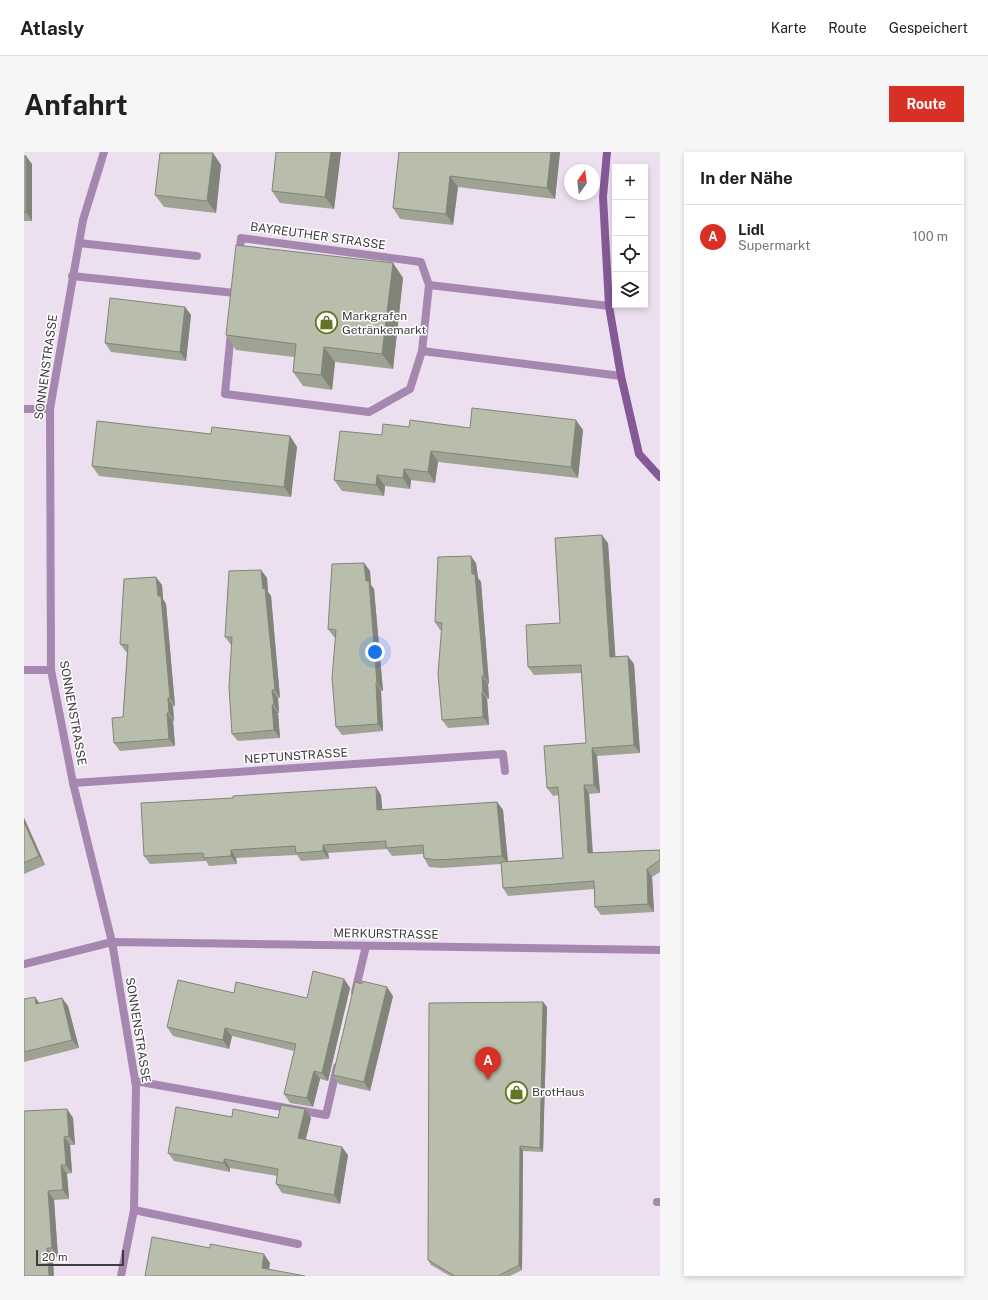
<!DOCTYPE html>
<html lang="de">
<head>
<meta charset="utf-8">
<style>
	:root { --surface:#fff; --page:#f6f6f6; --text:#202124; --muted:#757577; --line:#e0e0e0; --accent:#d93025 }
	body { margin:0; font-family:"Public Sans",sans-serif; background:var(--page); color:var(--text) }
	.controls { position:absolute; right:12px; top:12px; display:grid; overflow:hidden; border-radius:0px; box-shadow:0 2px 6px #0003 }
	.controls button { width:36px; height:36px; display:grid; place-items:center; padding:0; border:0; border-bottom:1px solid var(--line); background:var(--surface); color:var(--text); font:20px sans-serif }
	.compass { position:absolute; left:540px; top:12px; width:36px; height:36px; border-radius:50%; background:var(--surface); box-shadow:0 2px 6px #0003; rotate:14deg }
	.scale { position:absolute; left:12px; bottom:10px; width:88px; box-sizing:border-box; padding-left:4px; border:2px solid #3f3b41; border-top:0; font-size:11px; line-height:14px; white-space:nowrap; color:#3f3b41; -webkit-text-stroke:3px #fff; paint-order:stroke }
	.you { position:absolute; left:351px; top:500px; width:14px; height:14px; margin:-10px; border:3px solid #fff; border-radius:50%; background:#1a73e8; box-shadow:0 0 0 6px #1a73e833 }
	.badge { display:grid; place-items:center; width:26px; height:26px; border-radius:50%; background:var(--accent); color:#fff; font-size:13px; font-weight:700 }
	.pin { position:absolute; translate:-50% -33px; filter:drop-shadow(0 1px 2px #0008) }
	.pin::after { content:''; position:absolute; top:21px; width:14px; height:12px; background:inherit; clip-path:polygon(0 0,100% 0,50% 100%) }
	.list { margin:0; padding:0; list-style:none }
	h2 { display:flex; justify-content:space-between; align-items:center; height:52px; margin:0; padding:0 16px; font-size:17px }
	h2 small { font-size:13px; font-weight:400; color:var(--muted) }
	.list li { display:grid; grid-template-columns:26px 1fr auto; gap:12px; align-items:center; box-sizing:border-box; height:64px; padding:0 16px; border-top:1px solid var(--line) }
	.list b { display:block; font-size:15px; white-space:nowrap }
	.list p { margin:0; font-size:13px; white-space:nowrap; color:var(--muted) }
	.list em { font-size:13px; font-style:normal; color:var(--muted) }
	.icon { flex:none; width:22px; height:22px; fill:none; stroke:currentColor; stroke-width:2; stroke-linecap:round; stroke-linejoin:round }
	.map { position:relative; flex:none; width:636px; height:1124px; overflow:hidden; border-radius:0px }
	header { display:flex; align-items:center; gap:24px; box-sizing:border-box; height:56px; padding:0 20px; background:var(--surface); border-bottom:1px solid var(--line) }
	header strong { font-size:19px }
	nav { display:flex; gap:22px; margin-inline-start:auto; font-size:14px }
	.intro { display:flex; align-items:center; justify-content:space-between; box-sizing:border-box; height:96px; padding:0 24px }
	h1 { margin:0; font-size:28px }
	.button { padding:10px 18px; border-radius:0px; background:var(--accent); color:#fff; font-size:14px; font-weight:700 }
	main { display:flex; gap:24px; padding:0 24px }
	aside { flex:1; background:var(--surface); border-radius:0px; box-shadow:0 2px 6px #0003 }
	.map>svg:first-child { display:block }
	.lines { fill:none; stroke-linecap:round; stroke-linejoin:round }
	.lane { stroke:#a587b0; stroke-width:8 }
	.street { stroke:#a587b0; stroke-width:8 }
	.secondary { stroke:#855995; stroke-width:8 }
	.wall { fill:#9ea394 }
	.shaded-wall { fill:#818478 }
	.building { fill:#b8bdac; stroke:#818478 }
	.labels { text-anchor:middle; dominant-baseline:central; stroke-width:3; stroke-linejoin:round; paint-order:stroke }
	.street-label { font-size:12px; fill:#3f3b41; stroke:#fff }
	.poi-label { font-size:12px; fill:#3f3b41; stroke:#fff; text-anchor:start }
</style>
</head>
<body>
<header>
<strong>Atlasly</strong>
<nav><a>Karte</a><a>Route</a><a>Gespeichert</a></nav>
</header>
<div class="intro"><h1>Anfahrt</h1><a class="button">Route</a></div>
<main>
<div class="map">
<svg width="636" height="1124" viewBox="0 0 636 1124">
	<rect width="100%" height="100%" fill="#ece0f0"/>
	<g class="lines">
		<!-- lane -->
		<g class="lane">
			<path d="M55 91 173 104"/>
			<path d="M331 840 342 794"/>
			<path d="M111 929 302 963 313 915"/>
			<path d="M633 1050H636"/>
			<path d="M110 1058 274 1092"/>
		</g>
		<!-- street -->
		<g class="street">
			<path d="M80 0 59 68 26 257 27 518 49 631 88 790 112 934 110 1058 97 1124"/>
			<path d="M215 105 217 86 397 110 405 133"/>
			<path d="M48 124 211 141"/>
			<path d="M585 154 405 133 398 199 597 224"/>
			<path d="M207 180 201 242 345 260 386 237 398 199"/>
			<path d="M0 257H26"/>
			<path d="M0 518H27"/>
			<path d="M49 631 479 602 481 619"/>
			<path d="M0 812 88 790 636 798"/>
		</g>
		<!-- secondary -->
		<path class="secondary" d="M583 0 579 45 585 154 597 224 615 302 636 325"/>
	</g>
	<!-- wall -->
	<g class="wall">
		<path d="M317 0 310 57 256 51 248 39Z"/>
		<path d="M375 0H536L531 47 434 35 429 73 376 67 369 56Z"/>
		<path d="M0 4 8 12V69H0Z"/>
		<path d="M197 13 192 61 140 55 131 43Z"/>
		<path d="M369 111 379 126 369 217 311 210 308 238 279 234 269 220 270 205 212 198 202 183Z"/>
		<path d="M161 155 167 163 162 209 87 200 81 191Z"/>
		<path d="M385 275 559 278 554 326 414 310 411 331 387 328 386 337 361 334 360 344 318 339 310 328 358 283Z"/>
		<path d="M187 282 266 284 273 295 267 345 75 324 68 314Z"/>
		<path d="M584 391 591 504 610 512 616 601 573 604 576 641 565 642 569 701 636 698V720L628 725 630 760 577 763 571 755 570 737 484 744 479 736 477 712 418 716 405 715 400 706 399 702 368 704 363 697 304 701 305 707 277 709 273 703 212 706 213 712 185 714 182 709 126 712 120 704 357 643 358 658 473 650 479 658 484 709 539 706 535 643 529 644 523 636 562 591 557 521 510 523 504 515 536 471Z"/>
		<path d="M340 411 346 419 347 433 350 437 359 539H357L359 579 318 583 312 575 311 485H310L304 477Z"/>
		<path d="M452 411 454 426 457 430 465 532H464L465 547H463L465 573 424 576 418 568V478H416L411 470Z"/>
		<path d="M237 418 243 426 244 440 247 444 256 546H254L255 561H254L256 586 214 589 208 582V493H207L201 485Z"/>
		<path d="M138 433 139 447 142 452 151 554H149L150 569H149L151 594 96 599 90 591 99 565 103 500H102L96 492Z"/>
		<path d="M0 666 21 713 0 722Z"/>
		<path d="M320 827 326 836 304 929 296 927 289 955 266 951 260 942 270 899 208 884 205 897 149 884 143 875 210 841 283 846Z"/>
		<path d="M369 844 346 939 315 932 309 923Z"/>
		<path d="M38 846 44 854 55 896 0 910V847L15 851Z"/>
		<path d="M519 850 523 855 519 1000 499 999 498 1118 486 1124H426L407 1113 404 1108Z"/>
		<path d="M43 957 49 966 51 993H46L48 1021 43 1022 45 1047 30 1048 34 1105H29L0 1124Z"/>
		<path d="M281 957 287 966 281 988 324 1003 316 1052 258 1041 252 1032 253 1024 206 1016V1020L150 1009 144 1001 208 965 254 966Z"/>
	</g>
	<!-- shaded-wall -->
	<g class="shaded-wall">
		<path d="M307 0H317L310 57 301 45Z"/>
		<path d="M527 0H536L531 47 523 36Z"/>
		<path d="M189 1 197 13 192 61 183 49Z"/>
		<path d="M2 4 8 12V69L2 60Z"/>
		<path d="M426 24 434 35 429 73 422 62Z"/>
		<path d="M369 111 379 126 369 217 358 202Z"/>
		<path d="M161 155 167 163 162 209 156 200Z"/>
		<path d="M300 195 311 210 308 238 297 223Z"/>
		<path d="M552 268 559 278 554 326 547 315Z"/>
		<path d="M266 284 273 295 267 345 260 335Z"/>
		<path d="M407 299 414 310 411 331 404 320Z"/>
		<path d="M380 317 387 328 386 337 379 326Z"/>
		<path d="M353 323 361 334 360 344 352 333Z"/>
		<path d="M578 383 584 391 592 513 586 505Z"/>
		<path d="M447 404 452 411 454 426 457 430 465 532 460 524Z"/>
		<path d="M340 411 346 419 347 433 350 437 359 539 353 531Z"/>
		<path d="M237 418 243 426 244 440 247 444 256 546 251 538 239 437Z"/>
		<path d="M132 425 138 433 139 447 142 452 151 554 146 546Z"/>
		<path d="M604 504 610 512 616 601 610 593Z"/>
		<path d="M458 524 464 532 465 547 459 539Z"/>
		<path d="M352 531 357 539 359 579 354 572Z"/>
		<path d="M248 538 254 546 255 561 250 553Z"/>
		<path d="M458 540 463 547 465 573 459 565Z"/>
		<path d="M144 546 149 554 150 569 145 561Z"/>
		<path d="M248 553 254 561 256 586 250 578Z"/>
		<path d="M143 561 149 569 151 594 145 587Z"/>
		<path d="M568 596 573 604 576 641 570 633Z"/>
		<path d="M560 633 565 642 569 710 564 701Z"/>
		<path d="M352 635 357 643 359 666 353 658Z"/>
		<path d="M473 650 479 658 484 712 478 704Z"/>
		<path d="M0 666 1 668 21 713 15 704 0 670Z"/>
		<path d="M299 693 304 701 305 707 299 699Z"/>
		<path d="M207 698 212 706 213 712 207 704Z"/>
		<path d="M623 717 628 725 630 760 624 752Z"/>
		<path d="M320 827 326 836 304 929 298 921Z"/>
		<path d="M363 835 369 844 346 939 340 930Z"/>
		<path d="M11 845 17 853 12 852Z"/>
		<path d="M38 846 44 854 55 896 48 888Z"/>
		<path d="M519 850 523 855 519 1000 516 996Z"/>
		<path d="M201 876 208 884 205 897 199 888Z"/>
		<path d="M290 919 296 927 289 955 283 946Z"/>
		<path d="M43 957 49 966 51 993 45 984Z"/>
		<path d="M281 957 287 966 280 995 274 986Z"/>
		<path d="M40 985 46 993 48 1021 42 1013Z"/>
		<path d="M496 994 499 999 498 1118 495 1113Z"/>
		<path d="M318 995 324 1003 316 1052 310 1043Z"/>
		<path d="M200 1007 206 1016V1020L200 1011Z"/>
		<path d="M37 1013 43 1022 45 1047 39 1038Z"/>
		<path d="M24 1039 30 1048 34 1105 28 1096Z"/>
		<path d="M23 1096 29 1105 30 1124H25Z"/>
		<path d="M240 1102 246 1111 244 1124 238 1116Z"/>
	</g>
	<!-- building -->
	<g class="building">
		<path d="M252 0H307L301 45 248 39Z"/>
		<path d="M375 0H527L523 36 426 24 422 62 369 56Z"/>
		<path d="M136 1H189L183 49 131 43Z"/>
		<rect x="0" y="4" width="2" height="56"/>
		<path d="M212 93 369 111 358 202 300 195 297 223 269 220 272 192 202 183Z"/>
		<path d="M86 146 161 155 156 200 81 191Z"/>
		<path d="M448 256 552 268 547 315 407 299 404 320 380 317 379 326 353 323 352 333 310 328 316 279 358 283 359 272 385 275 386 268 446 276Z"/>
		<path d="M73 269 187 282 188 275 266 284 260 335 68 314Z"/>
		<path d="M578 383 586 505 604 504 610 593 568 596 570 633H560L564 701 636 698V708L623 717 624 752 571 755 570 729 479 736 477 710 539 706 534 635 523 636 520 594 562 591 557 513 504 515 502 473 536 471 531 386Z"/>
		<path d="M447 404 448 422H451L460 524H458L459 539 458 540 459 565 418 568 414 522 418 471 411 470 414 405Z"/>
		<path d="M340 411 342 429H345L353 531H352L354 572 312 575 308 526 312 478 304 477 308 412Z"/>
		<path d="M237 418 239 437 241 436 251 538H248L250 553H248L250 578 208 582 205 535 208 485H201L205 419Z"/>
		<path d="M132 425 134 444H137L146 546H144L145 561H143L145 587 90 591 88 566 99 565 104 493 96 492 100 427Z"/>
		<path d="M352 635 353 658 473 650 478 704 412 708 400 706 399 693 362 696V689L299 693V699L272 701 271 694 207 698V704L180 706 179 701 120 704 117 651 209 646V644Z"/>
		<path d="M0 670 15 704 0 711Z"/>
		<path d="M289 819 320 827 298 921 290 919 283 946 260 942 272 892 201 876 199 888 143 875 154 828 210 841 212 830 283 846Z"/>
		<path d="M338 829 363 835 340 930 309 923 331 830 338 832Z"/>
		<path d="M11 845 12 852 38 846 48 888 0 900V847Z"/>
		<path d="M519 850 516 996 496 994 495 1113 474 1124H431L404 1108 405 851Z"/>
		<path d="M257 953 281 957 274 986 318 995 310 1043 252 1032 254 1017 200 1007V1011L144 1001 152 955 208 965 209 957 254 966Z"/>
		<path d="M43 957 45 984 40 985 42 1013H37L39 1038 24 1039 28 1096H23L25 1124H0V959Z"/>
		<path d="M128 1085 186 1096V1092L240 1102 238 1116 281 1124H121Z"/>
	</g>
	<!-- icons -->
	<defs>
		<symbol id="shop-ring" viewBox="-11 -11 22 22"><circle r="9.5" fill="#fff" stroke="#637524" stroke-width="1.5"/><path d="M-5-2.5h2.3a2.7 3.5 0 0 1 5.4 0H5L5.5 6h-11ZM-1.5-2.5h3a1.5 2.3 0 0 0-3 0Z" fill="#637524"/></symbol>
	</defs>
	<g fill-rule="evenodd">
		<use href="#shop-ring" x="290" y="158" width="25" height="25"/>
		<use href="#shop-ring" x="480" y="928" width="25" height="25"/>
	</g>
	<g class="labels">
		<!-- street labels -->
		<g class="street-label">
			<text transform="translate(294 84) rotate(8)">BAYREUTHER STRASSE</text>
			<text transform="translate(22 215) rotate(-82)">SONNENSTRASSE</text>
			<text transform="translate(49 561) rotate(80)">SONNENSTRASSE</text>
			<text transform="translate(272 604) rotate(-4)">NEPTUNSTRASSE</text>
			<text transform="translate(362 782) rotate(1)">MERKURSTRASSE</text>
			<text transform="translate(114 878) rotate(81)">SONNENSTRASSE</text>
		</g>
		<!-- poi labels -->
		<g class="poi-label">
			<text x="318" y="164">Markgrafen<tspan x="318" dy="14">Getränkemarkt</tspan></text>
			<text x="508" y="940">BrotHaus</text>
		</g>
	</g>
</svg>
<div class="controls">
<button>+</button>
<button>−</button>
<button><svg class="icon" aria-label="locate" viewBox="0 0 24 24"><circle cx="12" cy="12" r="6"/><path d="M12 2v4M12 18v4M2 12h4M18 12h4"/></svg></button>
<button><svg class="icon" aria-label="layers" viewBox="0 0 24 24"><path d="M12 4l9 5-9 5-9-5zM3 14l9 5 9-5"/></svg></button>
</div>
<svg class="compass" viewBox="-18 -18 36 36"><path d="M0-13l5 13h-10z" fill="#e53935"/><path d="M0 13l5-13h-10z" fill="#757577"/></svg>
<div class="scale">20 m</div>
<div class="you"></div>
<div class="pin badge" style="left:464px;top:928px">A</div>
</div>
<aside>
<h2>In der Nähe<small></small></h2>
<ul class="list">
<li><span class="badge">A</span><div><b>Lidl</b><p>Supermarkt</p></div><em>100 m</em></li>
</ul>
</aside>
</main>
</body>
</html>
